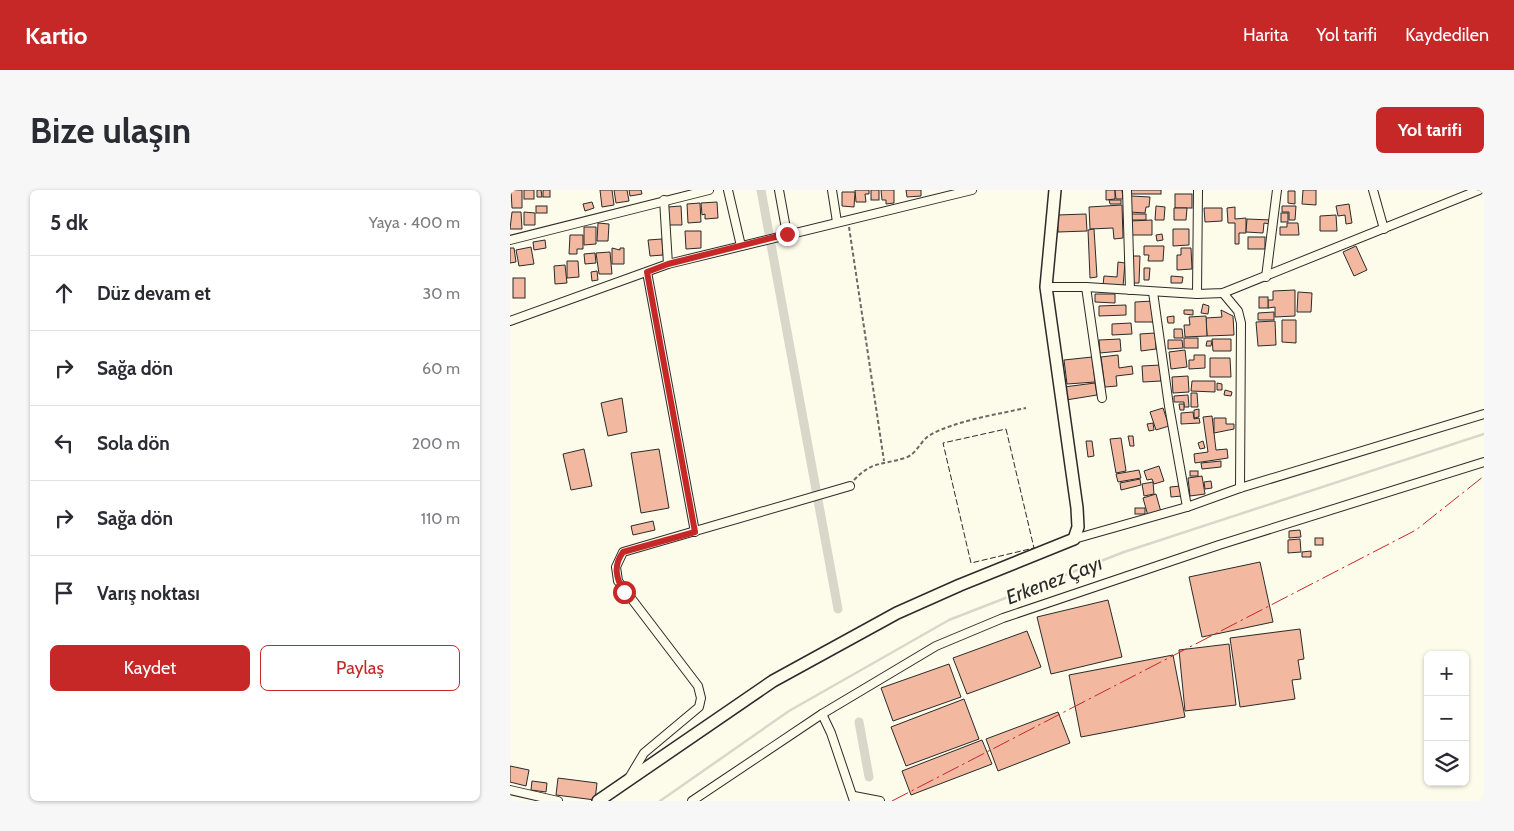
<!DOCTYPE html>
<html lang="tr">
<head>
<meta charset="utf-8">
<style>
	:root { --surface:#fff; --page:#f7f7f7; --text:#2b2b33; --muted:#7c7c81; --line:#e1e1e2; --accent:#c62828 }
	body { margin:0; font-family:Cabin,sans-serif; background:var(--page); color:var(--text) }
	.controls { position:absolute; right:15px; bottom:15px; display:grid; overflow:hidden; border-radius:8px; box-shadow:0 1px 4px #0004 }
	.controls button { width:45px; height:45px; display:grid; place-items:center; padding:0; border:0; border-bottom:1px solid var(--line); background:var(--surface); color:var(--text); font:25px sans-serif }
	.stop { position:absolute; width:15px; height:15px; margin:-11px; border:4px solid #c62828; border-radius:50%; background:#fff }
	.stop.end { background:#c62828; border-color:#fff; box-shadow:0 1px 5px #0008 }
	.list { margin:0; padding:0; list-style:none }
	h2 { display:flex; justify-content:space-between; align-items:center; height:65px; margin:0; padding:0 20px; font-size:21px }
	h2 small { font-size:16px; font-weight:400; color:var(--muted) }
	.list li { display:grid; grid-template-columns:32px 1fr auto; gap:15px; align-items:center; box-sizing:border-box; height:75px; padding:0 20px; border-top:1px solid var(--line) }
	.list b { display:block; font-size:19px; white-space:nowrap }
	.list em { font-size:16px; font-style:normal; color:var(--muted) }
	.actions { display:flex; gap:10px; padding:15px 20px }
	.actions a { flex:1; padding:11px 0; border:1px solid var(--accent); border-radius:8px; text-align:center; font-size:18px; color:var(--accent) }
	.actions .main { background:var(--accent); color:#fff }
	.icon { flex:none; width:28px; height:28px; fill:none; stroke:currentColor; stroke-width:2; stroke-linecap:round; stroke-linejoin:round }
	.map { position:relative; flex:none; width:974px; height:611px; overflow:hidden; border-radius:8px }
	header { display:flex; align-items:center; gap:30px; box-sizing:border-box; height:70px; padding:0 25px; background:var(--accent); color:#fff }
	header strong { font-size:24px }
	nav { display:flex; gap:28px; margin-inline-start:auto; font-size:18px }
	.intro { display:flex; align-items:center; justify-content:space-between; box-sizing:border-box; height:120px; padding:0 30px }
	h1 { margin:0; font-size:35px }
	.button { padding:12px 22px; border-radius:8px; background:var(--accent); color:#fff; font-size:18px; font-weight:700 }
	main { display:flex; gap:30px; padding:0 30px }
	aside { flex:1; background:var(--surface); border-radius:8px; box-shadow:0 1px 4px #0004 }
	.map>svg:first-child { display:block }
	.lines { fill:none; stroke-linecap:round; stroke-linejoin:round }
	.stream { stroke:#d8d7c9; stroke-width:2.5 }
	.canal { stroke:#d8d7c9; stroke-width:9 }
	.building { fill:#f2b8a0; stroke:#2b2b2b }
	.street-casing { stroke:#2b2b2b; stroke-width:10 }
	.secondary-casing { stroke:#2b2b2b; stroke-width:14 }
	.path { stroke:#6a6964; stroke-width:2; stroke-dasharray:4 2.5; stroke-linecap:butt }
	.street { stroke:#fdfbea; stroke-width:8 }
	.secondary { stroke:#fdfbea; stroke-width:11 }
	.fence { stroke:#2b2b2b; stroke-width:1; stroke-dasharray:6 2.5; stroke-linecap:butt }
	.power { stroke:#c62828; stroke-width:1; stroke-dasharray:18 4 2.5 4; stroke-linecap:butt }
	.route { stroke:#c62828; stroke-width:6 }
	.labels { text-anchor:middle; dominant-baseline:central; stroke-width:4; stroke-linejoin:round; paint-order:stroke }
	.water-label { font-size:20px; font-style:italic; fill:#2b2b2b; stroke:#fdfbea }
</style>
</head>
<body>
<header>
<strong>Kartio</strong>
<nav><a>Harita</a><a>Yol tarifi</a><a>Kaydedilen</a></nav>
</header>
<div class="intro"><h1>Bize ulaşın</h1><a class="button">Yol tarifi</a></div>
<main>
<aside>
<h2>5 dk<small>Yaya · 400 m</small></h2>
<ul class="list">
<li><svg class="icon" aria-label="ahead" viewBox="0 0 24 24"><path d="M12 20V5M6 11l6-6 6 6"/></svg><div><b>Düz devam et</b></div><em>30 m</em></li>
<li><svg class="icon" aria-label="right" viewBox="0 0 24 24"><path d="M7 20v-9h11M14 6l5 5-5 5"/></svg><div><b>Sağa dön</b></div><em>60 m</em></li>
<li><svg class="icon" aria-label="left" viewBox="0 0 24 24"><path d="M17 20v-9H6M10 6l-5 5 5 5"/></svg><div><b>Sola dön</b></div><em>200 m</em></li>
<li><svg class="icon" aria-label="right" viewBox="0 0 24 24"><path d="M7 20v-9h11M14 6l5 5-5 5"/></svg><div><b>Sağa dön</b></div><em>110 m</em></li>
<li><svg class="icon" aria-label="arrive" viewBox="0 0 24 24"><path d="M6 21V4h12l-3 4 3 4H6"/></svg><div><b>Varış noktası</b></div></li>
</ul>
<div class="actions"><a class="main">Kaydet</a><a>Paylaş</a></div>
</aside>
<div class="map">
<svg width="974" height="611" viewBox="0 0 974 611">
	<rect width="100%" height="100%" fill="#fdfbea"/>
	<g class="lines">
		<!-- stream -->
		<path class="stream" d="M150 611 279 521 439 430 614 362 974 244"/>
		<!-- canal -->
		<g class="canal">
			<path d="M251 0 328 419"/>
			<path d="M349 532 359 587"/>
		</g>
	</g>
	<!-- building -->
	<g class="building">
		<path d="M1 0H12V18H2Z"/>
		<rect x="14" y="0" width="10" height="9"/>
		<path d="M27 0H31L32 7H27Z"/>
		<rect x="33" y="0" width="7" height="7"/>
		<path d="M90 0H102L104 15 92 17Z"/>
		<path d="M104 0H117L119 11 106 13Z"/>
		<path d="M119 0H131L132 4 120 6Z"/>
		<path d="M345 0H359V4H355L356 12H346Z"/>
		<rect x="361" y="0" width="8" height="10"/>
		<path d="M371 0H384V13L376 14V10H372Z"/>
		<path d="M396 0H411V6L397 7Z"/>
		<path d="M596 0H605V9L596 10Z"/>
		<path d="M605 0H612L613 9H606Z"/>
		<rect x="620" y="0" width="31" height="4"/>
		<path d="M793 0H806V15L792 14Z"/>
		<path d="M778 1H785V14L778 13Z"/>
		<path d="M332 2H345L344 17 332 16Z"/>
		<rect x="665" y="4" width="17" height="14"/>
		<path d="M621 6 640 7 639 17H636L635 23 620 22Z"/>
		<path d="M599 10H611V14H600Z"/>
		<path d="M82 12 84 18 75 21 73 14Z"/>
		<path d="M207 12 208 28 195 29V24L192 25 191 13Z"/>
		<path d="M190 13 191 32 178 33 177 14Z"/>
		<path d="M839 14 842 33 836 34 835 25 828 26 826 16Z"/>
		<path d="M612 15 613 48 604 49 603 38 580 39 579 17Z"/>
		<rect x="26" y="16" width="11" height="7"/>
		<path d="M171 16 172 35H159L158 17Z"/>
		<path d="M646 16 655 17 654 30H645Z"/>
		<path d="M772 16H786L785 30H779V22H772Z"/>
		<path d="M725 17V29L736 28V43H729V54H725V33H718L717 18Z"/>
		<path d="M664 18H677L676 30H664Z"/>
		<path d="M694 18H712V31L695 32Z"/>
		<path d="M2 22H11L12 39H0Z"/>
		<path d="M14 22 25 23V35H14Z"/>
		<rect x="771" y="23" width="7" height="9"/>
		<path d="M576 24 577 41 548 42 547 25Z"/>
		<rect x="620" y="24" width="16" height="6"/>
		<path d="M826 25 827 41H810V26Z"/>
		<path d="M737 29 761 30 760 34 754 33 753 43 736 42Z"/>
		<path d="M642 30V45H621L620 31Z"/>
		<path d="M88 33 99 34 98 51H87Z"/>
		<path d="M777 33H788L789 45H770V37H777Z"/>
		<path d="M74 37H86V54L74 55Z"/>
		<path d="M584 39 587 87 580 88 578 40Z"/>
		<path d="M663 39H679V55L663 56Z"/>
		<path d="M175 41H191V58L176 59Z"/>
		<path d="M652 44 653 50 647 51 646 45Z"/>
		<path d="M60 45H73V59H67V64H59Z"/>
		<rect x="738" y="47" width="17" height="12"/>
		<path d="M152 49 153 65 140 66 138 50Z"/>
		<path d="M35 50 36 58 24 60 23 52Z"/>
		<path d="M634 56H654L653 71H638L639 65H634Z"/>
		<path d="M846 56 857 80 844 86 833 62Z"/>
		<path d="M21 57 24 74 9 76 6 60Z"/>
		<path d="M0 58H4L6 72 0 73Z"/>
		<path d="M102 58 110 60V58H114V74H102Z"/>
		<path d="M671 58H681L682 79 667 80V65H671Z"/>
		<path d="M100 62 102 84H89L86 63Z"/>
		<path d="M85 63 86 73 75 74 74 64Z"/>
		<path d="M623 66H630L629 93H622Z"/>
		<path d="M57 71H68L69 87 57 88Z"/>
		<path d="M608 72 615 73 613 96 593 95 594 86 607 87Z"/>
		<path d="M55 75 57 93 45 94 44 76Z"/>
		<path d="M634 78H640L639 90H634Z"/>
		<path d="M87 81 88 90 82 91 81 82Z"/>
		<path d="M661 86 673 87 672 93H661Z"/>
		<rect x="3" y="88" width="12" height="20"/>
		<path d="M785 100V126L765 127V117L758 118V110H763V101Z"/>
		<path d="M788 102 802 103 801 122H787Z"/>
		<path d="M585 104H605V113L585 112Z"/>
		<rect x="749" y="107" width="9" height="11"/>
		<path d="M643 111 644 132H625V112Z"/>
		<path d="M693 114 699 116 698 124 691 123Z"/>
		<path d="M616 115V125L589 126V116Z"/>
		<path d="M674 120H683V125L674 124Z"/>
		<path d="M711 120 723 126 724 145 697 146 696 128 712 127Z"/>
		<path d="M764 122V130H748V123Z"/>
		<path d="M664 126V133H658L657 127Z"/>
		<path d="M696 126 697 146 675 147 674 135H680L679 127Z"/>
		<path d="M772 130H786V153L772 152Z"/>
		<path d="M765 131 766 155 748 156 746 132Z"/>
		<path d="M621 133 622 144 602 145V134Z"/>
		<path d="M664 139H672L673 148H664Z"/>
		<path d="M645 143 646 159 631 161 630 144Z"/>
		<rect x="674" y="148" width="14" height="10"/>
		<path d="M610 149 611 161 590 163 589 150Z"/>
		<path d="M702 149H721V161H703Z"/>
		<path d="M658 150H672L673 158 658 159Z"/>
		<path d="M697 151H702L701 156H696Z"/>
		<path d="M675 160 677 177 661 179 659 162Z"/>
		<path d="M608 165 609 178 622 176 623 184 606 186 607 196 595 197 591 167Z"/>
		<path d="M684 165H695V178L679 179V170H684Z"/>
		<path d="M582 167 585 192 557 194 554 170Z"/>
		<path d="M700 168H720L721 187H700Z"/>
		<path d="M651 175V191L633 192 632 176Z"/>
		<path d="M678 186 679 202 663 203 662 187Z"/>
		<path d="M682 191H705V202L681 201Z"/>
		<path d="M585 193 587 205 556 210 554 197Z"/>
		<path d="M707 193 712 194V200H707Z"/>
		<path d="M715 200 722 202 721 206 714 205Z"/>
		<path d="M681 203H687L688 217H681Z"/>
		<path d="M678 205 679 217H674V212H664V206Z"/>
		<path d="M112 208 117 242 98 246 91 213Z"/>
		<path d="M669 214H674V220H670Z"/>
		<path d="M653 218 659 236 646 240 640 222Z"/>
		<path d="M689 219V227L684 228V220Z"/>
		<path d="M683 222 684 229 689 228 690 233 671 234V223Z"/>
		<path d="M702 226 706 260 717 259 718 268 685 273 684 264 698 262 693 227Z"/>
		<path d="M704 228H716V234H724V239L704 243Z"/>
		<path d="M643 233 644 240 639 241 637 234Z"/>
		<path d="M618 246H623L624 256H620Z"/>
		<path d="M611 248 616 281 606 283 600 249Z"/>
		<path d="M576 251H582L584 266 578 267Z"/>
		<path d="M693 251 695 258 690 259 688 253Z"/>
		<path d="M74 259 82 296 61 300 53 264Z"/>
		<path d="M149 259 159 318 131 323 121 263Z"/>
		<path d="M711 271V277L692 279 691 273Z"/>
		<path d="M649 276 654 291 644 294 642 289 637 290 634 281Z"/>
		<path d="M629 280 631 288 608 292 606 284Z"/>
		<rect x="680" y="281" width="8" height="5"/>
		<path d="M692 286 695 304 680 306 678 288Z"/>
		<path d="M630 289 631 295 611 300 610 293Z"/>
		<path d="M701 291 702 298 695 299 694 292Z"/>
		<path d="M643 292 644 304 634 306 632 294Z"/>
		<path d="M671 296 672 306 661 307 660 297Z"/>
		<path d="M646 304 651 322 638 326 633 308Z"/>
		<rect x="625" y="318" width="10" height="6"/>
		<path d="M143 331 145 340 123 345 121 336Z"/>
		<path d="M790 340 791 347 779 348V341Z"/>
		<rect x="805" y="348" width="8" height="7"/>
		<path d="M790 349 791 362 778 363V350Z"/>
		<path d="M801 361V367H792V362Z"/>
		<path d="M750 372 763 432 692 447 679 387Z"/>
		<path d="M598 410 612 467 541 484 527 427Z"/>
		<path d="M790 439 794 469 788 470 791 489 782 490 785 509 730 517 720 448Z"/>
		<path d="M517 441 531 477 457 504 443 468Z"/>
		<path d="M719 454 726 515 675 521 669 460Z"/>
		<path d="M663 465 675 527 571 547 559 485Z"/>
		<path d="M439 474 451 507 383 531 371 498Z"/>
		<path d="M454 509 469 549 396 576 381 537Z"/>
		<path d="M548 522 560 553 488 581 476 549Z"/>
		<path d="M472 550 482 574 401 605 392 581Z"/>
		<path d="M0 576 19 580 16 596 0 592Z"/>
		<path d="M48 588 87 593 85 610 46 605Z"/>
		<path d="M22 591 37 593 36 602 21 600Z"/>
	</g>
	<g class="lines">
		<defs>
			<g id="street">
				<path d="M218 0 231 56"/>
				<path d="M269 0 277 44"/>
				<path d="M322 0 327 32"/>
				<path d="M617 0 620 100"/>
				<path d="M863 0 874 39"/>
				<path d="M154 10 158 74"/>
				<path d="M0 50 199 0"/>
				<path d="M137 82 185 342"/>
				<path d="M756 87 767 0"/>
				<path d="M536 97H576L592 208"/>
				<path d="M576 97 687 104 713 103 969 0"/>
				<path d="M643 102 659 216 677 317 730 298 974 224"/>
				<path d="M713 103 728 121 731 133 730 298"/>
				<path d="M687 104 688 0"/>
				<path d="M0 131 158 74 462 0"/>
				<path d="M564 349 677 317"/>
				<path d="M312 524 321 543 344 611"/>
				<path d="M119 588 134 563 189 517 191 508 188 496 108 391 106 377 113 362 340 296"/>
				<path d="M0 600 48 611"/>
				<path d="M344 606 370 611"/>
				<path d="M182 611 312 524 426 456 493 428 709 355 974 272"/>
			</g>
			<path id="secondary" d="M88 611 263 491 387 423 450 395 564 349 568 337 567 318 536 97 545 0"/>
		</defs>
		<!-- street casing -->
		<use href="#street" class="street-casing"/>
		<!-- secondary casing -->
		<use href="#secondary" class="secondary-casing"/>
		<!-- path -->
		<g class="path">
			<path d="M339 37 374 271"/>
			<path d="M344 290C362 271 372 275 395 268 407 264 410 251 420 245 445 231 488 224 516 218"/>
		</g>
		<!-- street -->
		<use href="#street" class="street"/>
		<!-- secondary -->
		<use href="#secondary" class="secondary"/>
		<!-- fence -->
		<path class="fence" d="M496 239 524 358 461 373 433 253Z"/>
		<!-- power -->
		<path class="power" d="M382 611 906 340 974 286"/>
	</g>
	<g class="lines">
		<!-- route -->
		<path class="route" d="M114 402C106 388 103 376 113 362L185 342 137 82 158 74 277 44"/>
	</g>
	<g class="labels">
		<!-- water labels -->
		<g class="water-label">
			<text transform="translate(544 390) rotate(-21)">Erkenez Çayı</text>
		</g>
	</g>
</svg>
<div class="controls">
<button>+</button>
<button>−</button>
<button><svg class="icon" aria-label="layers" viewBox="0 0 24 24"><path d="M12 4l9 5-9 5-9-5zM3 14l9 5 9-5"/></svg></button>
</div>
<div class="stop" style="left:114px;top:402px"></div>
<div class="stop end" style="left:277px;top:44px"></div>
</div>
</main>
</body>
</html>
